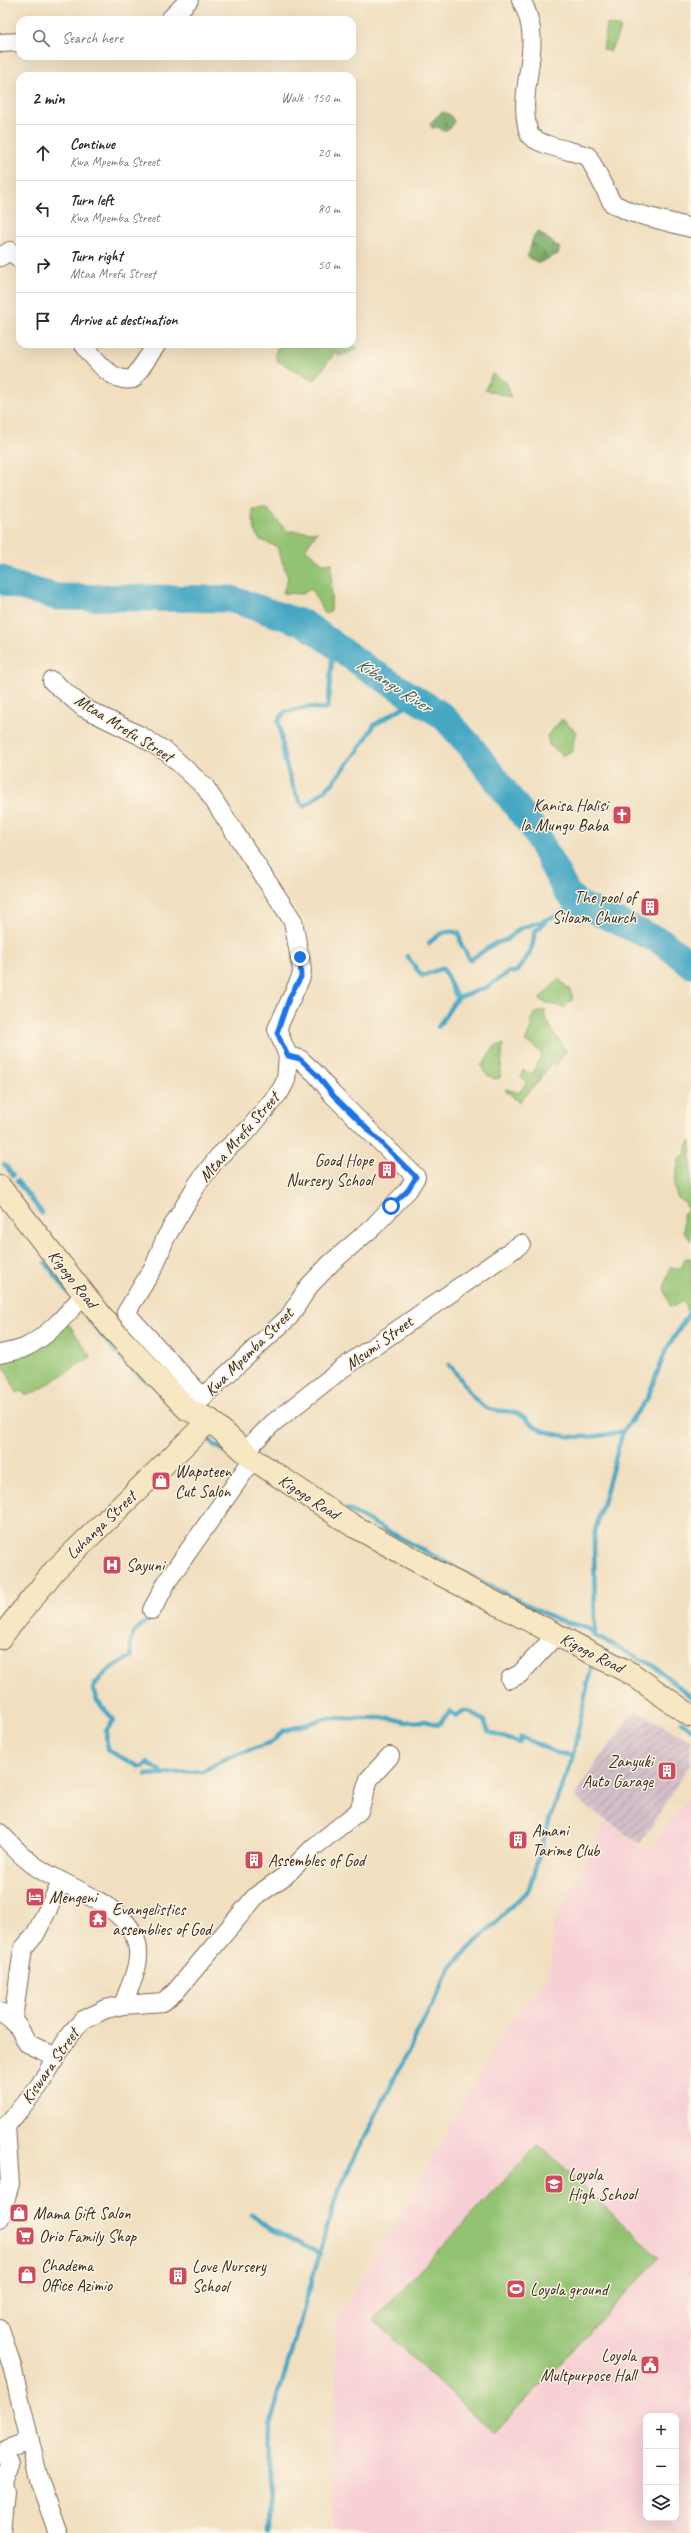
<!DOCTYPE html>
<html lang="en">
<head>
<meta charset="utf-8">
<style>
	:root { --surface:#fff; --page:#f7f7f7; --text:#2b2b33; --muted:#7c7c81; --line:#e1e1e2 }
	body { margin:0; font-family:Caveat,sans-serif; background:var(--page); color:var(--text) }
	.controls { position:absolute; right:12px; bottom:12px; display:grid; overflow:hidden; border-radius:8px; box-shadow:0 4px 16px #0002 }
	.controls button { width:36px; height:36px; display:grid; place-items:center; padding:0; border:0; border-bottom:1px solid var(--line); background:var(--surface); color:var(--text); font:20px sans-serif }
	.stop { position:absolute; width:12px; height:12px; margin:-9px; border:3px solid #1a73e8; border-radius:50%; background:#fff }
	.stop.end { background:#1a73e8; border-color:#fff; box-shadow:0 1px 4px #0008 }
	.list { margin:0; padding:0; list-style:none }
	h2 { display:flex; justify-content:space-between; align-items:center; height:52px; margin:0; padding:0 16px; font-size:17px }
	h2 small { font-size:13px; font-weight:400; color:var(--muted) }
	.list li { display:grid; grid-template-columns:26px 1fr auto; gap:12px; align-items:center; box-sizing:border-box; height:56px; padding:0 16px; border-top:1px solid var(--line) }
	.list b { display:block; font-size:15px; white-space:nowrap }
	.list p { margin:0; font-size:13px; white-space:nowrap; color:var(--muted) }
	.list em { font-size:13px; font-style:normal; color:var(--muted) }
	.icon { flex:none; width:22px; height:22px; fill:none; stroke:currentColor; stroke-width:2; stroke-linecap:round; stroke-linejoin:round }
	.map { position:relative; flex:none; width:691px; height:2533px; overflow:hidden }
	.search { position:absolute; background:var(--surface); box-shadow:0 4px 16px #0002; left:16px; top:16px; width:340px; height:44px; display:flex; align-items:center; gap:10px; box-sizing:border-box; padding:0 14px; border-radius:12px; color:var(--muted); font-size:15px }
	.panel { position:absolute; background:var(--surface); box-shadow:0 4px 16px #0002; left:16px; top:72px; width:340px; height:276px; border-radius:12px }
	.map>svg:first-child { display:block }
	.built { fill:#f7cfd4; fill-rule:evenodd }
	.industrial { fill:url(#industrial-furrows) }
	.green { fill:#93c372; stroke:#677648 }
	.forest { fill:url(#forest-firs); stroke:#586a41 }
	.lines { fill:none; stroke-linecap:round; stroke-linejoin:round }
	.stream { stroke:#45a7c4; stroke-width:4.5 }
	.river { stroke:#45a7c4; stroke-width:27 }
	.street-casing { stroke:#7b6957; stroke-width:20 }
	.secondary-casing { stroke:#7b6957; stroke-width:24 }
	.street { stroke:#fff; stroke-width:18 }
	.secondary { stroke:#f7e8c3; stroke-width:22 }
	.route { stroke:#1a73e8; stroke-width:5 }
	.labels { text-anchor:middle; dominant-baseline:central; stroke-width:3; stroke-linejoin:round; paint-order:stroke }
	.street-label { font-size:17px; fill:#3b2a1e; stroke:#fcf5e5 }
	.poi-label { font-size:17px; fill:#3b2a1e; stroke:#fcf5e5; text-anchor:start }
	.water-label { font-size:18px; font-style:italic; fill:#3f5c60; stroke:#fcf5e5 }
</style>
</head>
<body>
<div class="map">
<svg width="691" height="2533" viewBox="0 0 691 2533">
	<defs>
		<pattern id="industrial-furrows" width="10" height="10" patternUnits="userSpaceOnUse"><rect width="10" height="10" fill="#d2bdc8"/><path d="M-1 1l2-2M0 10L10 0M9 11l2-2" fill="none" stroke="#ac9aa2"/></pattern>
		<pattern id="forest-firs" width="22" height="20" patternUnits="userSpaceOnUse"><rect width="22" height="20" fill="#76a964"/><path d="M5 1l3.5 6h-7zM16 11l3.5 6h-7z" fill="#628a52"/></pattern>
	</defs>
	<rect width="100%" height="100%" fill="#fcf5e5"/>
	<filter id="ink" filterUnits="userSpaceOnUse"><feTurbulence type="fractalNoise" baseFrequency=".025" numOctaves="2"/><feDisplacementMap in="SourceGraphic" scale="8" xChannelSelector="R" yChannelSelector="G"/><feConvolveMatrix kernelMatrix="1 2 1 2 8 2 1 2 1" color-interpolation-filters="sRGB"/></filter>
	<filter id="wash" filterUnits="userSpaceOnUse"><feTurbulence type="fractalNoise" baseFrequency=".012" numOctaves="4" result="noise"/><feDisplacementMap in="SourceGraphic" scale="16" xChannelSelector="R" yChannelSelector="G"/><feGaussianBlur stdDeviation="0.9" result="paint"/><feColorMatrix in="noise" values="0 0 0 0 0 0 0 0 0 0 0 0 0 0 0 0 0 1.4 0 .05"/><feComposite in="paint" operator="in"/></filter>
	<g filter="url(#wash)">
		<rect width="100%" height="100%" fill="#f1dfc0"/>
		<!-- built -->
		<path class="built" d="M691 1794V2533H335L330 2478 336 2393V2323L386 2240 507 2026 550 1973 554 1924 605 1822 647 1851ZM646 2416H676V2518H646Z"/>
		<!-- industrial -->
		<path class="industrial" d="M635 1710 691 1741V1763L640 1844 574 1798 585 1779Z"/>
		<!-- green -->
		<g class="green">
			<path d="M607 24 621 28 610 52 603 49Z"/>
			<path d="M292 344H352L358 349 339 356 332 350 333 355 315 380C305 377 283 362 278 362L275 354 278 346Z"/>
			<path d="M492 374 507 383 511 397 485 390Z"/>
			<path d="M266 508 287 531 317 532 305 549 324 564 332 563 331 611 325 614 311 589 302 594 283 593 288 578 277 547 259 539 254 528 252 509Z"/>
			<path d="M562 719 577 733 574 738 573 751 562 755 549 745 547 736Z"/>
			<path d="M559 979 570 990 573 999 564 1008 541 1001 540 998Z"/>
			<path d="M546 1010 544 1014 553 1032 566 1051 555 1066 551 1063 537 1083 519 1102 505 1090 507 1089 519 1093 527 1082 521 1077 523 1070 532 1074 542 1055 533 1045 525 1042 530 1031 533 1014Z"/>
			<path d="M503 1044 500 1078 495 1079 487 1075 481 1066 495 1046Z"/>
			<path d="M691 1141V1241L684 1232 683 1214 688 1209 684 1202 677 1197 674 1185 679 1158 685 1155 687 1146Z"/>
			<path d="M686 1258H691V1313L686 1310V1305L682 1301 675 1306H670L664 1288 670 1268H681Z"/>
			<path d="M68 1323 91 1357 34 1393 25 1395 23 1391 17 1393 1 1360Z"/>
			<path d="M538 2144 659 2258 494 2434 373 2320Z"/>
		</g>
		<!-- forest -->
		<g class="forest">
			<path d="M442 112 449 114 454 121 451 128 443 131 438 127 432 128 430 123Z"/>
			<path d="M538 231 560 248 558 254 539 263 527 257C532 248 529 240 538 231Z"/>
		</g>
		<g class="lines">
			<!-- stream -->
			<g class="stream">
				<path d="M333 644 328 707 323 709 309 707 285 712 278 721C283 734 281 747 285 761 289 776 294 794 304 807L332 784 362 745 374 725 415 700"/>
				<path d="M429 943C439 934 446 929 459 933L461 944 470 960 494 944 506 940 519 929 556 916 577 903"/>
				<path d="M407 956 422 976 443 968 457 998"/>
				<path d="M438 1027 457 998 487 987 509 972H516C526 960 535 948 534 932L546 922"/>
				<path d="M4 1164 13 1175"/>
				<path d="M17 1181 42 1213"/>
				<path d="M46 1263 69 1294"/>
				<path d="M79 1306 121 1359 147 1382"/>
				<path d="M449 1365C462 1377 470 1400 487 1408 495 1412 507 1410 516 1413 526 1417 532 1427 542 1430 568 1440 597 1438 623 1431"/>
				<path d="M205 1434 214 1445 235 1456"/>
				<path d="M347 1509 486 1584 558 1620 588 1628 595 1636 654 1666 691 1697"/>
				<path d="M152 1618C136 1627 126 1637 132 1657 116 1663 100 1674 93 1689L97 1701 114 1720 106 1731 107 1750 138 1766 143 1767 148 1762 149 1765 159 1769 162 1775"/>
				<path d="M595 1636 594 1535 623 1431 647 1399 666 1350 691 1310"/>
				<path d="M682 1722 691 1729"/>
				<path d="M146 1775 203 1771 227 1758 272 1742 283 1731 328 1718H391L405 1722 426 1721 438 1725 450 1711 456 1716 463 1711H469L484 1721 489 1732 519 1743 521 1737 557 1753 573 1755"/>
				<path d="M252 2215 268 2228 321 2254"/>
				<path d="M268 2533 270 2425 338 2190 451 1967 529 1889 550 1818 573 1755 592 1663"/>
			</g>
			<!-- river -->
			<path class="river" d="M0 578 9 584 57 597 231 599 305 624 370 670 443 716 471 747 533 828 566 891 577 903 664 943 691 965"/>
		</g>
	</g>
	<g filter="url(#ink)">
		<g class="lines">
			<defs>
				<g id="street">
					<path d="M521 0C548 46 513 90 530 136 544 147 569 150 588 156L612 203 630 212 691 228"/>
					<path d="M169 20 189 0"/>
					<path d="M0 43 20 42"/>
					<path d="M0 257 10 251 20 259"/>
					<path d="M83 344C95 359 111 383 133 379L157 344"/>
					<path d="M52 681 84 708 139 735 168 753 205 787 293 921 302 970 301 977 277 1029 288 1056 286 1080 281 1090 250 1128 218 1157 198 1183 165 1239 155 1265 126 1313 203 1398"/>
					<path d="M0 1354C8 1352 17 1351 24 1348 49 1336 67 1314 85 1293"/>
					<path d="M194 1405 289 1317 309 1286 331 1263 373 1227 408 1190 416 1177 333 1095 317 1075 300 1059 288 1056"/>
					<path d="M244 1452 273 1423 343 1368 521 1244"/>
					<path d="M152 1610 168 1580 253 1459"/>
					<path d="M510 1679 520 1674 556 1635"/>
					<path d="M0 1833C10 1843 19 1854 31 1863 63 1889 141 1906 138 1956 138 1971 128 1990 123 2005"/>
					<path d="M0 2012C15 2020 20 2028 27 2043L56 2057"/>
					<path d="M13 2019 23 1949 35 1935 61 1883"/>
					<path d="M0 2218 10 2184 6 2126 39 2086 70 2034 83 2020 106 2009 123 2005 163 2002 176 1991 256 1896 286 1875 314 1847 359 1811 369 1779 390 1756"/>
					<path d="M0 2329 12 2366 40 2483 58 2533"/>
					<path d="M1 2533 5 2492 3 2481 11 2465 5 2456 7 2449 30 2441"/>
				</g>
				<g id="secondary">
					<path d="M0 1187 111 1328 187 1409 210 1420 253 1459 352 1525 440 1574 632 1674 691 1716"/>
					<path d="M0 1638 55 1570 210 1420"/>
				</g>
			</defs>
			<!-- street casing -->
			<use href="#street" class="street-casing"/>
			<!-- secondary casing -->
			<use href="#secondary" class="secondary-casing"/>
			<!-- street -->
			<use href="#street" class="street"/>
			<!-- secondary -->
			<use href="#secondary" class="secondary"/>
		</g>
	</g>
	<g class="lines" filter="url(#ink)">
		<!-- route -->
		<path class="route" d="M300 957 301 977 290 996 277 1033 288 1056 300 1059 317 1075 333 1095 416 1177 408 1190 391 1206"/>
	</g>
	<!-- icons -->
	<defs>
		<symbol id="church-square" viewBox="-11 -11 22 22"><rect x="-9" y="-9" width="18" height="18" rx="4" fill="#d1495b" stroke="#fcf5e5"/><path d="M-1.2-6h2.4v3.5h3.3v2.4h-3.3V6h-2.4V-.1h-3.3v-2.4h3.3Z" fill="#fff"/></symbol>
		<symbol id="building-square" viewBox="-11 -11 22 22"><rect x="-9" y="-9" width="18" height="18" rx="4" fill="#d1495b" stroke="#fcf5e5"/><path d="M-4-6H4V6H1V3H-1V6H-4ZM-2.5-4.3h1.7v1.8h-1.7ZM.8-4.3h1.7v1.8H.8ZM-2.5-1h1.7V.8h-1.7ZM.8-1h1.7V.8H.8Z" fill="#fff"/></symbol>
		<symbol id="shop-square" viewBox="-11 -11 22 22"><rect x="-9" y="-9" width="18" height="18" rx="4" fill="#d1495b" stroke="#fcf5e5"/><path d="M-5-2.5h2.3a2.7 3.5 0 0 1 5.4 0H5L5.5 6h-11ZM-1.5-2.5h3a1.5 2.3 0 0 0-3 0Z" fill="#fff"/></symbol>
		<symbol id="hospital-square" viewBox="-11 -11 22 22"><rect x="-9" y="-9" width="18" height="18" rx="4" fill="#d1495b" stroke="#fcf5e5"/><path d="M-5-5h3v3.5h4V-5h3V5h-3V1.5h-4V5h-3Z" fill="#fff"/></symbol>
		<symbol id="hotel-square" viewBox="-11 -11 22 22"><rect x="-9" y="-9" width="18" height="18" rx="4" fill="#d1495b" stroke="#fcf5e5"/><path d="M-6-4.5h1.5V1H6V5H4.5V3h-9V5H-6ZM-4 0a1.8 1.8 0 1 1 3.6 0ZM.5 0V-2.5h3Q6-2.5 6 0Z" fill="#fff"/></symbol>
		<symbol id="temple-square" viewBox="-11 -11 22 22"><rect x="-9" y="-9" width="18" height="18" rx="4" fill="#d1495b" stroke="#fcf5e5"/><path d="M0-6L5-2H3V0L6.5 2.5H4V6H1.5V3h-3V6H-4V2.5H-6.5L-3 0V-2H-5Z" fill="#fff"/></symbol>
		<symbol id="school-square" viewBox="-11 -11 22 22"><rect x="-9" y="-9" width="18" height="18" rx="4" fill="#d1495b" stroke="#fcf5e5"/><path d="M0-5L7-2L0 1L-7-2ZM-4 1L0 2.5L4 1V4Q0 6-4 4Z" fill="#fff"/></symbol>
		<symbol id="supermarket-square" viewBox="-11 -11 22 22"><rect x="-9" y="-9" width="18" height="18" rx="4" fill="#d1495b" stroke="#fcf5e5"/><path d="M-6-5.5h2.5l.6 2H6L4.5 2H-2.5L-4.4-4H-6ZM-1.5 3.2a1.3 1.3 0 1 0 .1 0ZM3 3.2a1.3 1.3 0 1 0 .1 0Z" fill="#fff"/></symbol>
		<symbol id="stadium-square" viewBox="-11 -11 22 22"><rect x="-9" y="-9" width="18" height="18" rx="4" fill="#d1495b" stroke="#fcf5e5"/><path d="M0-5a6.5 5 0 1 0 0 10a6.5 5 0 1 0 0-10ZM-3.5-1.8h7v3.6h-7Z" fill="#fff"/></symbol>
		<symbol id="civic-square" viewBox="-11 -11 22 22"><rect x="-9" y="-9" width="18" height="18" rx="4" fill="#d1495b" stroke="#fcf5e5"/><path d="M-.6-6.5H3V-4.5H.6V-3L4-1V1h2V6H-6V1h2V-1L-.6-3ZM-1.2 2.5V6h2.4V2.5Z" fill="#fff"/></symbol>
	</defs>
	<g fill-rule="evenodd">
		<use href="#church-square" x="611" y="804" width="22" height="22"/>
		<use href="#building-square" x="639" y="896" width="22" height="22"/>
		<use href="#building-square" x="376" y="1159" width="22" height="22"/>
		<use href="#shop-square" x="150" y="1470" width="22" height="22"/>
		<use href="#hospital-square" x="101" y="1554" width="22" height="22"/>
		<use href="#building-square" x="656" y="1760" width="22" height="22"/>
		<use href="#building-square" x="507" y="1829" width="22" height="22"/>
		<use href="#building-square" x="243" y="1849" width="22" height="22"/>
		<use href="#hotel-square" x="24" y="1886" width="22" height="22"/>
		<use href="#temple-square" x="87" y="1908" width="22" height="22"/>
		<use href="#school-square" x="543" y="2173" width="22" height="22"/>
		<use href="#shop-square" x="8" y="2202" width="22" height="22"/>
		<use href="#supermarket-square" x="14" y="2225" width="22" height="22"/>
		<use href="#shop-square" x="16" y="2264" width="22" height="22"/>
		<use href="#building-square" x="167" y="2265" width="22" height="22"/>
		<use href="#stadium-square" x="505" y="2278" width="22" height="22"/>
		<use href="#civic-square" x="639" y="2354" width="22" height="22"/>
	</g>
	<g class="labels">
		<!-- street labels -->
		<g class="street-label">
			<text transform="translate(124 728) rotate(32)">Mtaa Mrefu Street</text>
			<text transform="translate(239 1137) rotate(-49)">Mtaa Mrefu Street</text>
			<text transform="translate(73 1279) rotate(52)">Kigogo Road</text>
			<text transform="translate(379 1343) rotate(-36)">Msumi Street</text>
			<text transform="translate(249 1352) rotate(-45)">Kwa Mpemba Street</text>
			<text transform="translate(309 1497) rotate(33)">Kigogo Road</text>
			<text transform="translate(101 1525) rotate(-44)">Luhanga Street</text>
			<text transform="translate(592 1653) rotate(27)">Kigogo Road</text>
			<text transform="translate(50 2066) rotate(-55)">Kiswara Street</text>
		</g>
		<!-- poi labels -->
		<g class="poi-label">
			<text x="608" y="805" text-anchor="end">Kanisa Halisi<tspan x="608" dy="20">la Mungu Baba</tspan></text>
			<text x="636" y="897" text-anchor="end">The pool of<tspan x="636" dy="20">Siloam Church</tspan></text>
			<text x="373" y="1160" text-anchor="end">Good Hope<tspan x="373" dy="20">Nursery School</tspan></text>
			<text x="175" y="1471">Wapoteen<tspan x="175" dy="20">Cut Salon</tspan></text>
			<text x="126" y="1565">Sayuni</text>
			<text x="653" y="1761" text-anchor="end">Zanyuki<tspan x="653" dy="20">Auto Garage</tspan></text>
			<text x="532" y="1830">Amani<tspan x="532" dy="20">Tarime Club</tspan></text>
			<text x="268" y="1860">Assembles of God</text>
			<text x="49" y="1897">Mengeni</text>
			<text x="112" y="1909">Evangelistics<tspan x="112" dy="20">assemblies of God</tspan></text>
			<text x="568" y="2174">Loyola<tspan x="568" dy="20">High School</tspan></text>
			<text x="33" y="2213">Mama Gift Salon</text>
			<text x="39" y="2236">Orio Family Shop</text>
			<text x="41" y="2265">Chadema<tspan x="41" dy="20">Office Azimio</tspan></text>
			<text x="192" y="2266">Love Nursery<tspan x="192" dy="20">School</tspan></text>
			<text x="530" y="2289">Loyola ground</text>
			<text x="636" y="2355" text-anchor="end">Loyola<tspan x="636" dy="20">Multpurpose Hall</tspan></text>
		</g>
		<!-- water labels -->
		<g class="water-label">
			<text transform="translate(394 685) rotate(33)">Kibangu River</text>
		</g>
	</g>
</svg>
<div class="controls">
<button>+</button>
<button>−</button>
<button><svg class="icon" aria-label="layers" viewBox="0 0 24 24"><path d="M12 4l9 5-9 5-9-5zM3 14l9 5 9-5"/></svg></button>
</div>
<div class="stop" style="left:391px;top:1206px"></div>
<div class="stop end" style="left:300px;top:957px"></div>
<div class="search"><svg class="icon" aria-label="search" viewBox="0 0 24 24"><circle cx="10" cy="10" r="6"/><path d="M15 15l6 6"/></svg>Search here</div>
<section class="panel">
<h2>2 min<small>Walk · 150 m</small></h2>
<ul class="list">
<li><svg class="icon" aria-label="ahead" viewBox="0 0 24 24"><path d="M12 20V5M6 11l6-6 6 6"/></svg><div><b>Continue</b><p>Kwa Mpemba Street</p></div><em>20 m</em></li>
<li><svg class="icon" aria-label="left" viewBox="0 0 24 24"><path d="M17 20v-9H6M10 6l-5 5 5 5"/></svg><div><b>Turn left</b><p>Kwa Mpemba Street</p></div><em>80 m</em></li>
<li><svg class="icon" aria-label="right" viewBox="0 0 24 24"><path d="M7 20v-9h11M14 6l5 5-5 5"/></svg><div><b>Turn right</b><p>Mtaa Mrefu Street</p></div><em>50 m</em></li>
<li><svg class="icon" aria-label="arrive" viewBox="0 0 24 24"><path d="M6 21V4h12l-3 4 3 4H6"/></svg><div><b>Arrive at destination</b></div></li>
</ul>
</section>
</div>
</body>
</html>
